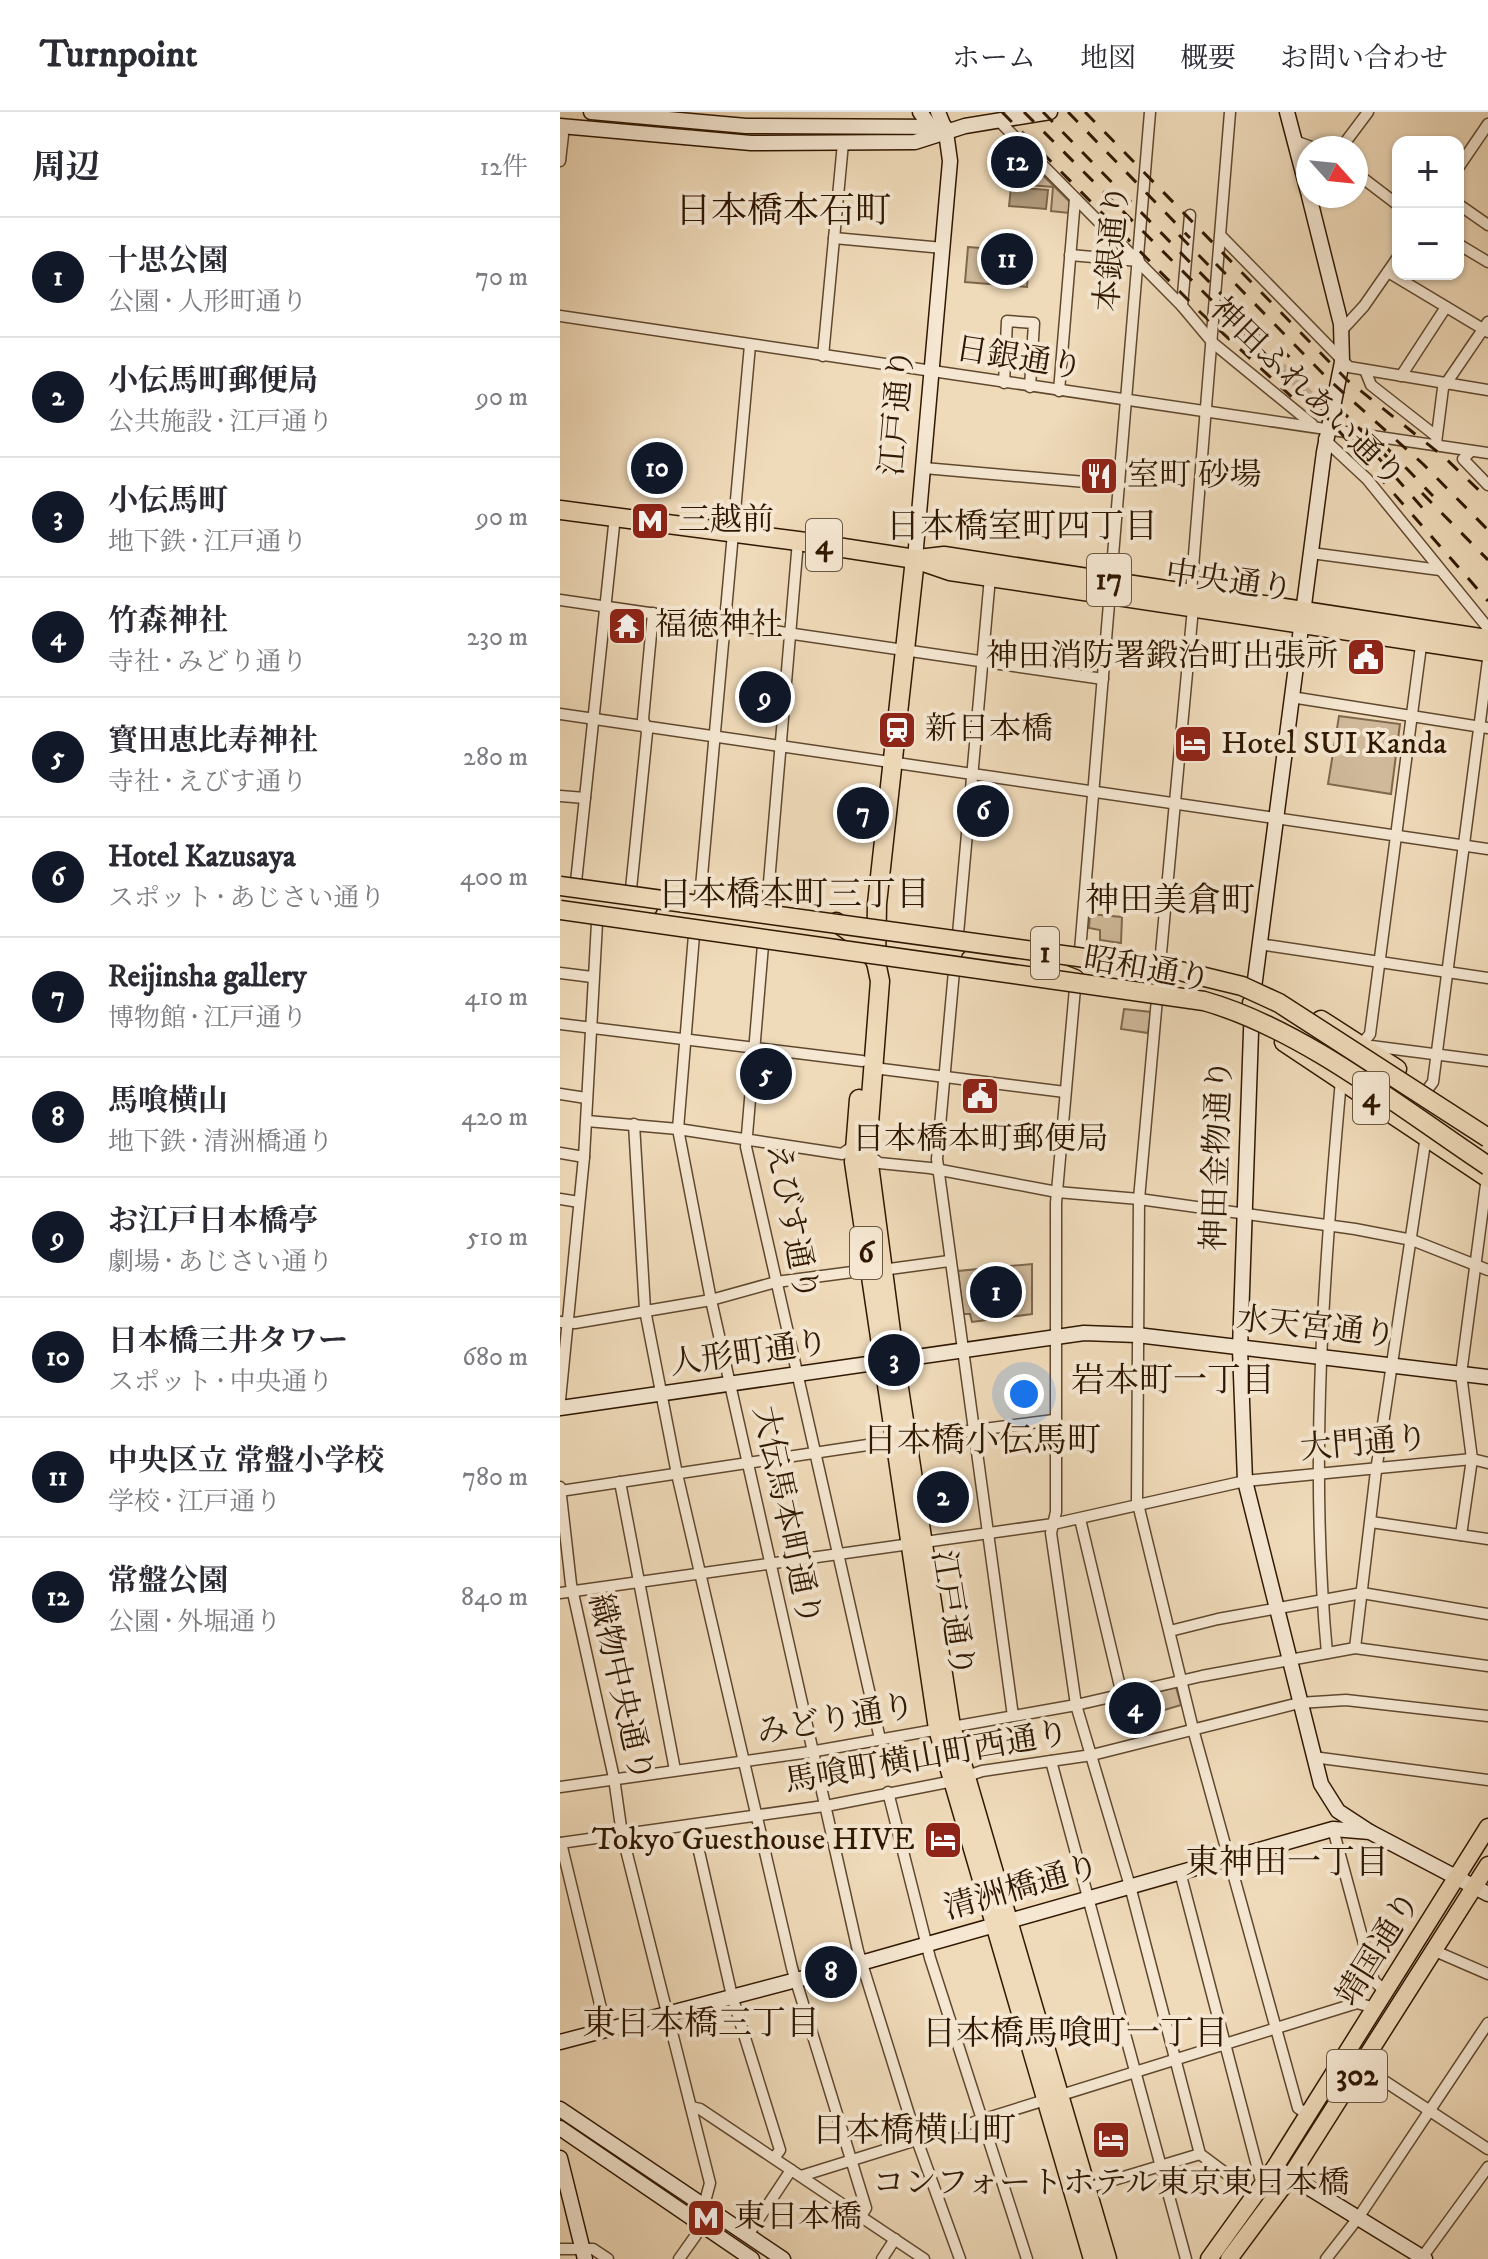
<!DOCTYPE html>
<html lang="ja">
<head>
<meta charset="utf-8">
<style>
	:root { --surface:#fff; --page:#f7f7f7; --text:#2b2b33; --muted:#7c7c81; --line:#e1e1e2; --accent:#111827 }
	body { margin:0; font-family:"IM FELL DW Pica","Noto Serif JP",serif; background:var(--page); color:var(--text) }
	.controls { position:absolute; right:24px; top:24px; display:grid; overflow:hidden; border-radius:16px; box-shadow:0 2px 6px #0004 }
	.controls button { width:72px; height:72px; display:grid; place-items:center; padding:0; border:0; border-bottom:2px solid var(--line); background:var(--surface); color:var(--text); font:40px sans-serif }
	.compass { position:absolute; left:736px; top:24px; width:72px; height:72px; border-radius:50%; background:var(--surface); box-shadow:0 2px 6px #0004; rotate:117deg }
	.you { position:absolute; left:464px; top:1282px; width:28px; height:28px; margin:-20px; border:6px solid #fff; border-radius:50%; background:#1a73e8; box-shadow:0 0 0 12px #1a73e833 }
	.badge { display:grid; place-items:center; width:52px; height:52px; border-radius:50%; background:var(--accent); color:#fff; font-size:26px; font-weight:700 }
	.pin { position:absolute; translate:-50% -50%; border:4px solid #fff; box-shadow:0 2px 8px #0006 }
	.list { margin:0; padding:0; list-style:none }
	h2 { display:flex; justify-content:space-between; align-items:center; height:104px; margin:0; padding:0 32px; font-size:34px }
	h2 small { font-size:26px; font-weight:400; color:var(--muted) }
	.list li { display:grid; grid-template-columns:52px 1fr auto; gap:24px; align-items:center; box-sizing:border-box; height:120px; padding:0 32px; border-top:2px solid var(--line) }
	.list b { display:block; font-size:30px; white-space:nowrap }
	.list p { margin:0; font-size:26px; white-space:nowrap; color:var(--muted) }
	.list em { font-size:26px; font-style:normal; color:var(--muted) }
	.map { position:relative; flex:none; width:928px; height:2147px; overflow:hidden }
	header { display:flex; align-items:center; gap:48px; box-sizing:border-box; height:112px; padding:0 40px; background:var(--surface); border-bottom:2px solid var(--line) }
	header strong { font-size:38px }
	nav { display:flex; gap:44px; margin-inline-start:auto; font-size:28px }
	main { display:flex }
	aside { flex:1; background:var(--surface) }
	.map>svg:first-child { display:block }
	.green { fill:#cfb99a; stroke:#80684d; stroke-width:2 }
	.water { fill:#ae987a; stroke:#7c6549; stroke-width:2 }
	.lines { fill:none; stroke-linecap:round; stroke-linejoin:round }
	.street-tunnel { stroke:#c9b394; stroke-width:10; stroke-dasharray:10 5; stroke-linecap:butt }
	.street-casing { stroke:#60482e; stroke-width:13 }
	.secondary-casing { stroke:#301800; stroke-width:17 }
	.primary-casing { stroke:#301800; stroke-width:19 }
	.highway-casing { stroke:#301800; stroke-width:21 }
	.street { stroke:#f5e7d2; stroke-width:10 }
	.secondary { stroke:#f5e7d2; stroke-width:14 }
	.primary { stroke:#efdab9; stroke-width:16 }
	.highway { stroke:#efdab9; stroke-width:18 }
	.rail { stroke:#301800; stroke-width:3; stroke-dasharray:14 14; stroke-linecap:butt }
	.highway-bridge-casing { stroke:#301800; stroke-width:21; stroke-linecap:butt }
	.highway-bridge { stroke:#efdab9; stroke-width:18 }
	.labels { text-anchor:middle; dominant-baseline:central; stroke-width:8; stroke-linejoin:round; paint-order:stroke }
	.shield { fill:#f5e7d2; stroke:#6b563f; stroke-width:2 }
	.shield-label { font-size:30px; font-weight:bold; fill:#301800 }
	.street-label { font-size:32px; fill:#301800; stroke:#f5e7d2 }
	.poi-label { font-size:32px; fill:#301800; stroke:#f5e7d2; text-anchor:start }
	.neighbourhood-label { font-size:34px; fill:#301800; stroke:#f5e7d2 }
	.quarter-label { font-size:36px; fill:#301800; stroke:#f5e7d2 }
</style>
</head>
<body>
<header>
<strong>Turnpoint</strong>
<nav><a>ホーム</a><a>地図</a><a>概要</a><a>お問い合わせ</a></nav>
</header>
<main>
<aside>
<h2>周辺<small>12件</small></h2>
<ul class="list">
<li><span class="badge">1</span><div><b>十思公園</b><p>公園 · 人形町通り</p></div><em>70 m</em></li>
<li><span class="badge">2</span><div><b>小伝馬町郵便局</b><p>公共施設 · 江戸通り</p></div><em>90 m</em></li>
<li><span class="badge">3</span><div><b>小伝馬町</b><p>地下鉄 · 江戸通り</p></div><em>90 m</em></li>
<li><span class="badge">4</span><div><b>竹森神社</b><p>寺社 · みどり通り</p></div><em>230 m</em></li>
<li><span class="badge">5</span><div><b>寳田恵比寿神社</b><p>寺社 · えびす通り</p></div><em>280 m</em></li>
<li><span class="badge">6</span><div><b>Hotel Kazusaya</b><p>スポット · あじさい通り</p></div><em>400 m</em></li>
<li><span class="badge">7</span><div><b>Reijinsha gallery</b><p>博物館 · 江戸通り</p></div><em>410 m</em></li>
<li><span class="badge">8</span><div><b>馬喰横山</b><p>地下鉄 · 清洲橋通り</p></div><em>420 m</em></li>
<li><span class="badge">9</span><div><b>お江戸日本橋亭</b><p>劇場 · あじさい通り</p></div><em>510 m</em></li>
<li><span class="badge">10</span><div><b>日本橋三井タワー</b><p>スポット · 中央通り</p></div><em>680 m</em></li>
<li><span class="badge">11</span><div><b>中央区立 常盤小学校</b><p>学校 · 江戸通り</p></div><em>780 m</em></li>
<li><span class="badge">12</span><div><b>常盤公園</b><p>公園 · 外堀通り</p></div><em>840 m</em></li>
</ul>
</aside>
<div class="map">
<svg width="928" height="2147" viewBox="0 0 928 2147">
	<rect width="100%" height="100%" fill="#efdab9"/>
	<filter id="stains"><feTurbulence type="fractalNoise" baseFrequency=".0025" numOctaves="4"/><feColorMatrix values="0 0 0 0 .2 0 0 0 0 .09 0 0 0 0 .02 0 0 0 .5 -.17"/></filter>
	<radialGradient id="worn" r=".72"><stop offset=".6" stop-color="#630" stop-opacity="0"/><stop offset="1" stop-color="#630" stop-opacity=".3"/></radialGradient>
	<!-- green -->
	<g class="green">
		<path d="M448 29 511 91 509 101 491 99 493 75 444 71Z"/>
		<path d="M408 135 470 140 467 175 405 170Z"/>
		<path d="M779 604 840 612 831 682 768 672Z"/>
		<path d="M530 802 562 805 561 831 540 828V818L529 816Z"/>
		<path d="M564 897 591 900 588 921 561 917Z"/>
		<path d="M472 1152V1202L412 1210 410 1202H403L398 1159Z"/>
		<path d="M616 1575 621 1593 584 1604 579 1584Z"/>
	</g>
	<!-- water -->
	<path class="water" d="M451 75 488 78 486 97 449 94Z"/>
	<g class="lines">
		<!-- street-tunnel -->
		<path class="street-tunnel" d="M721 255 764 298"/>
		<defs>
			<g id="street">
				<path d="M439 9 622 194 653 231 752 312"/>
				<path d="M0 20 3 23 0 49"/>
				<path d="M735 29 754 36"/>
				<path d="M781 36 808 0"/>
				<path d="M898 56 928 12"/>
				<path d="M796 61 838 93"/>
				<path d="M898 92 928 113"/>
				<path d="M662 125 789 255 928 278"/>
				<path d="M274 126 383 136"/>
				<path d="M898 132 928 150"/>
				<path d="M510 143 579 149"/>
				<path d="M828 160 928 220"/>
				<path d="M622 194 630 103"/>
				<path d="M0 204 928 341"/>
				<path d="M782 218 804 194 838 145"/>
				<path d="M263 244 283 31"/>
				<path d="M805 258 811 273 876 324"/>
				<path d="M841 264 886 195"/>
				<path d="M444 271 447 209 474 211 470 275"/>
				<path d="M499 279 515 87"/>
				<path d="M764 327 807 367 928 516"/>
				<path d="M876 331 883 276 928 210"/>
				<path d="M911 339 903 347 928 373"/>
				<path d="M364 356 560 373"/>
				<path d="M751 441 880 458"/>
				<path d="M631 480 670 0"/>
				<path d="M0 488 543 567"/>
				<path d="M731 585 928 616"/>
				<path d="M0 602 928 737"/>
				<path d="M0 684 25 686"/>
				<path d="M16 770 55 404"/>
				<path d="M71 777 87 620 83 607 93 501"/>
				<path d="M140 786 190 233"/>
				<path d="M207 794 238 429"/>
				<path d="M398 822 430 465"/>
				<path d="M134 823 118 1017 151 1188 298 1839 357 2028 400 2147"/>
				<path d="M699 832 928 866"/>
				<path d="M203 833 186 1035 320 1627"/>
				<path d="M520 839 590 0"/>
				<path d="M600 852 633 496"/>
				<path d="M394 859 377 1047 453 1604"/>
				<path d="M0 861 32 865"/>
				<path d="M515 876 496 1091V1400L491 1421 516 1593 570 1774 640 2042 695 2083"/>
				<path d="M597 887 579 1087 577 1388 633 1617 738 1996 748 2003"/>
				<path d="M0 912 302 949"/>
				<path d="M801 933 810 922 862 526"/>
				<path d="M811 934 928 949"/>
				<path d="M314 956 505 980"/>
				<path d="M867 978 873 970 928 548"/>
				<path d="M0 982 26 986"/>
				<path d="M27 1009 118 1017 282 1042 294 1034"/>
				<path d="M74 1012 85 1198 117 1362 232 1856 306 2096 301 2104"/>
				<path d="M0 1041 24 1045"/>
				<path d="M309 1043 319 1051 370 1056 497 1080 579 1087 795 1117 852 1128 928 1158"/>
				<path d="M0 1087 19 1090"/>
				<path d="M322 1158 389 1149"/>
				<path d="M0 1210 15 1211 151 1188 216 1170 300 1159 309 1164"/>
				<path d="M0 1288 24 1045 37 811"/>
				<path d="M347 1327 494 1308"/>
				<path d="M60 1370 115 1658"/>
				<path d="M0 1375 11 1472 54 1666 62 1722 150 2071 136 2123 119 2147"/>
				<path d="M0 1379 334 1329"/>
				<path d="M520 1407 562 1583"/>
				<path d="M811 1410 928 1427"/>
				<path d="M901 1423 912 1347 901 1262 927 1065"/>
				<path d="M0 1481 493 1412 685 1369 912 1347 928 1351"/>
				<path d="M610 1519 658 1507 802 1481 928 1502"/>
				<path d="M795 1536 816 1359 866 1024"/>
				<path d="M767 1541C749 1350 764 1157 781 968"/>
				<path d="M753 1645 928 1668"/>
				<path d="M491 1649 626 2147"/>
				<path d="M0 1675 250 1640 516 1593 642 1564 795 1536 928 1554"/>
				<path d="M328 1680 370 1846 467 2147"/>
				<path d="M133 1713 172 1884 220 2038 214 2046"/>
				<path d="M773 1717 814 1869 826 1880"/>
				<path d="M0 1731 271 1693 393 1669 422 1659 532 1643 739 1591 786 1588 928 1604"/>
				<path d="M1 1731 46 1917"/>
				<path d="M620 1760 702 2073"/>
				<path d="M875 1839 928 1862"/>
				<path d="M803 1955 928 2037"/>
				<path d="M131 1995 140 1997 364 2147"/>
				<path d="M241 2064 797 1891 815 1896"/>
				<path d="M527 2076 640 2042"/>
				<path d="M188 2123 231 2058"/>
				<path d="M0 2137H33L48 2147"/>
				<path d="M322 2147 335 2127"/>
				<path d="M766 2147 798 2106 928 1911"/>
				<path d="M861 2147 928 2055"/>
			</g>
			<g id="secondary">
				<path d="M31 0 186 14 385 15"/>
				<path d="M360 0 375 21"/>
				<path d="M727 0 748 80"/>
				<path d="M0 14 191 31 355 30 405 14 490 0"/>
				<path d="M749 84 781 212 782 250 764 340 692 891 680 1237 685 1369 761 1672 778 1699 810 1720"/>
				<path d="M355 447 390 49 386 20 378 0"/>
				<path d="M0 1296 524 1221 577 1223 928 1265"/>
				<path d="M0 1930 301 1851 773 1717 810 1720 928 1782"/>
				<path d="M0 1997 223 2147"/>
				<path d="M0 2016 192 2147"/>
				<path d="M0 2046 25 2147"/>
				<path d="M715 2055 865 2147"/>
			</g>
			<g id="primary">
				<path d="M649 2147 715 2055 928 1715"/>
				<path d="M669 2147 730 2065 928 1753"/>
			</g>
			<g id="highway">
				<path d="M0 398 238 429 355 447 390 459 928 540"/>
				<path d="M355 447 317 792 316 850 320 869 307 1037 335 1250 391 1614 547 2147"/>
				<path d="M358 447 384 444 928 527"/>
				<path d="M0 784 88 795"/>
				<path d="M276 810 301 828 316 850"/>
				<path d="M411 847 489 857 515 867"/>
				<path d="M692 891 734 921"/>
				<path d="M761 908 837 957"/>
				<path d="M728 910 780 947"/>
				<path d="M724 930 928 1066"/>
				<path d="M785 937 805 959 859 995"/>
				<path d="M299 987 294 1050 378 1617 533 2147"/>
				<path d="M871 1003 928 1040"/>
			</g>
		</defs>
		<!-- street casing -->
		<use href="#street" class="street-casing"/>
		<!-- secondary casing -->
		<use href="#secondary" class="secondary-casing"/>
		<!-- primary casing -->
		<use href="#primary" class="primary-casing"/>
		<!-- highway casing -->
		<use href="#highway" class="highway-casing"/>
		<!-- street -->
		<use href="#street" class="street"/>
		<!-- secondary -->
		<use href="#secondary" class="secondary"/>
		<!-- primary -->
		<use href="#primary" class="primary"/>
		<!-- highway -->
		<use href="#highway" class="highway"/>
		<!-- rail -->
		<g class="rail">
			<path d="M442 0 640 200 733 286"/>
			<path d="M464 0 758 295 928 489"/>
			<path d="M483 0 705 227"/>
			<path d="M508 0 630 126"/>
			<path d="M525 0 787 268 884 345 928 387"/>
			<path d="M619 123 658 163"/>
			<path d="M656 152 768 267 863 352 928 418"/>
			<path d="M700 215 829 347"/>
			<path d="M826 335 873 384"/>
			<path d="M816 343 866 400"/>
			<path d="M862 381 928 448"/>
		</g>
		<defs>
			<g id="highway-bridge">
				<path d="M0 774 620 859 682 874 719 891 928 1026"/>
				<path d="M0 798 644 889C743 917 842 997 928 1054"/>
			</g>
		</defs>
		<!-- highway-bridge casing -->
		<use href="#highway-bridge" class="highway-bridge-casing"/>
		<!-- highway-bridge -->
		<use href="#highway-bridge" class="highway-bridge"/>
	</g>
	<!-- icons -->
	<defs>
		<symbol id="restaurant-square" viewBox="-11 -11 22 22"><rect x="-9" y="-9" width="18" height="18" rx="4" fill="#8f2418" stroke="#f5e7d2"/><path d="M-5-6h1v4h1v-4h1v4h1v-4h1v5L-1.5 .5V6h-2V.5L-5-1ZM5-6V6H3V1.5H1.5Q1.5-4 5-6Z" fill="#fff"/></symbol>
		<symbol id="metro-square" viewBox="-11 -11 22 22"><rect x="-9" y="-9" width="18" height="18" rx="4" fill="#8f2418" stroke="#f5e7d2"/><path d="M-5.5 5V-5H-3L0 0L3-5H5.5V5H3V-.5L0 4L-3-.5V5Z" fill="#fff"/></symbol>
		<symbol id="temple-square" viewBox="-11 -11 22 22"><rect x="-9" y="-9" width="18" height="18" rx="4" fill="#8f2418" stroke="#f5e7d2"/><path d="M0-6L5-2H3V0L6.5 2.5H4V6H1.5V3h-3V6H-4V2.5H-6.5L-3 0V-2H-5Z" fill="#fff"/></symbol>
		<symbol id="civic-square" viewBox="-11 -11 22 22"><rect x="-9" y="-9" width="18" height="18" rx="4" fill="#8f2418" stroke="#f5e7d2"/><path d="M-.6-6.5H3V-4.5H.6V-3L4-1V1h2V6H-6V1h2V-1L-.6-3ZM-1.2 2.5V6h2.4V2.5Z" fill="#fff"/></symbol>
		<symbol id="station-square" viewBox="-11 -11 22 22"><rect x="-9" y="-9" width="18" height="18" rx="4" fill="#8f2418" stroke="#f5e7d2"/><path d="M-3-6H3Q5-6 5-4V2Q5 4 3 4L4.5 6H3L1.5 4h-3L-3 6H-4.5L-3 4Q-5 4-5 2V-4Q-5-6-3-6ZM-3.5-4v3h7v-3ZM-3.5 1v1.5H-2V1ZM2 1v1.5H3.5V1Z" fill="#fff"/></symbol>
		<symbol id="hotel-square" viewBox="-11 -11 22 22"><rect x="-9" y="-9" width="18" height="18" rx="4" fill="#8f2418" stroke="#f5e7d2"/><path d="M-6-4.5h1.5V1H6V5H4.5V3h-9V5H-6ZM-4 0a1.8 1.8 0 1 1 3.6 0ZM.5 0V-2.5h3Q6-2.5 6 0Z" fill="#fff"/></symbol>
	</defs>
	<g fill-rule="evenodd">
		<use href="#restaurant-square" x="517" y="342" width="44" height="44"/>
		<use href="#metro-square" x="68" y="387" width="44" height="44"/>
		<use href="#temple-square" x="45" y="492" width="44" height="44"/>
		<use href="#civic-square" x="784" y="523" width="44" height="44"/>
		<use href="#station-square" x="315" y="596" width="44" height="44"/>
		<use href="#hotel-square" x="611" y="610" width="44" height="44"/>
		<use href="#civic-square" x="398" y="962" width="44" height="44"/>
		<use href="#hotel-square" x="361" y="1706" width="44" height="44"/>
		<use href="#hotel-square" x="529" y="2006" width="44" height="44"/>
		<use href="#metro-square" x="124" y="2084" width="44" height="44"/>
	</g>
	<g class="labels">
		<!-- shield labels -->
		<g class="shield">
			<rect x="246" y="407" width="36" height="52" rx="6"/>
			<rect x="527" y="442" width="44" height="52" rx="6"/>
			<rect x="471" y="815" width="28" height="52" rx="6"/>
			<rect x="793" y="960" width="36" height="52" rx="6"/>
			<rect x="290" y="1115" width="32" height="52" rx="6"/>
			<rect x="767" y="1938" width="60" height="52" rx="6"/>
		</g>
		<g class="shield-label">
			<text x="264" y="433">4</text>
			<text x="549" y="468">17</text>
			<text x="485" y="841">1</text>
			<text x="811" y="986">4</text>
			<text x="306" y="1141">6</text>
			<text x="797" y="1964">302</text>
		</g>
		<!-- street labels -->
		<g class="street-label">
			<text transform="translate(553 136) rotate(-85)">本銀通り</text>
			<text transform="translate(459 247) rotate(9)">日銀通り</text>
			<text transform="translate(747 281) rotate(44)">神田ふれあい通り</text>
			<text transform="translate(338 300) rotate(-85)">江戸通り</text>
			<text transform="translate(669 470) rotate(8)">中央通り</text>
			<text transform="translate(587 858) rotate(10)">昭和通り</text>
			<text transform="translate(658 1043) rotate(-88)">神田金物通り</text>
			<text transform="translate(231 1110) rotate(79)">えびす通り</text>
			<text transform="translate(756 1216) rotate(6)">水天宮通り</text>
			<text transform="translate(189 1242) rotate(-8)">人形町通り</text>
			<text transform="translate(804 1332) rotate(-5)">大門通り</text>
			<text transform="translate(226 1404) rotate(78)">大伝馬本町通り</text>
			<text transform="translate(392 1502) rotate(81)">江戸通り</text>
			<text transform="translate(60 1576) rotate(77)">織物中央通り</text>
			<text transform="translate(276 1608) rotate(-10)">みどり通り</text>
			<text transform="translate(367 1646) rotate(-10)">馬喰町横山町西通り</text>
			<text transform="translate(462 1776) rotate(-16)">清洲橋通り</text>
			<text transform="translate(819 1837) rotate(-58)">靖国通り</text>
		</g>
		<!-- poi labels -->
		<g class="poi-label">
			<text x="567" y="364">室町 砂場</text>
			<text x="118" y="409">三越前</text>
			<text x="95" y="514">福徳神社</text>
			<text x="778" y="545" text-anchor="end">神田消防署鍛治町出張所</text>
			<text x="365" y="618">新日本橋</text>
			<text x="661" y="632">Hotel SUI Kanda</text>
			<text x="420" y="1028" text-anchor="middle">日本橋本町郵便局</text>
			<text x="355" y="1728" text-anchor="end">Tokyo Guesthouse HIVE</text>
			<text x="551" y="2072" text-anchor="middle">コンフォートホテル東京東日本橋</text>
			<text x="174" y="2106">東日本橋</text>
		</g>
		<!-- neighbourhood labels -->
		<g class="neighbourhood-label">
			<text x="462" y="415">日本橋室町四丁目</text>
			<text x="234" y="783">日本橋本町三丁目</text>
			<text x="610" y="789">神田美倉町</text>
			<text x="613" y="1269">岩本町一丁目</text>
			<text x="422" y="1329">日本橋小伝馬町</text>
			<text x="727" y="1751">東神田一丁目</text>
			<text x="141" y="1912">東日本橋三丁目</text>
			<text x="515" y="1922">日本橋馬喰町一丁目</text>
			<text x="354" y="2019">日本橋横山町</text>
		</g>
		<!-- quarter labels -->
		<g class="quarter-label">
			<text x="223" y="99">日本橋本石町</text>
		</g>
	</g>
	<rect width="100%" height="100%" filter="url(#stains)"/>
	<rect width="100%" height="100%" fill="url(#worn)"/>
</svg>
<div class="controls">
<button>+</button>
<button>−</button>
</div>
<svg class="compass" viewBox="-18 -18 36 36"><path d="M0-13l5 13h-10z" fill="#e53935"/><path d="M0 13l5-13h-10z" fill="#7c7c81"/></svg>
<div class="you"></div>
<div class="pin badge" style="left:436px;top:1180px">1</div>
<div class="pin badge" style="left:383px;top:1385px">2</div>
<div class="pin badge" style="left:334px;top:1248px">3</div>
<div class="pin badge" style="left:575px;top:1596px">4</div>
<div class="pin badge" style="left:206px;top:962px">5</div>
<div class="pin badge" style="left:423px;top:699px">6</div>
<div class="pin badge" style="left:303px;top:701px">7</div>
<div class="pin badge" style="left:271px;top:1860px">8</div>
<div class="pin badge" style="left:205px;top:585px">9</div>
<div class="pin badge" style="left:97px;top:356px">10</div>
<div class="pin badge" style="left:447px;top:147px">11</div>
<div class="pin badge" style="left:457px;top:50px">12</div>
</div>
</main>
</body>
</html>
